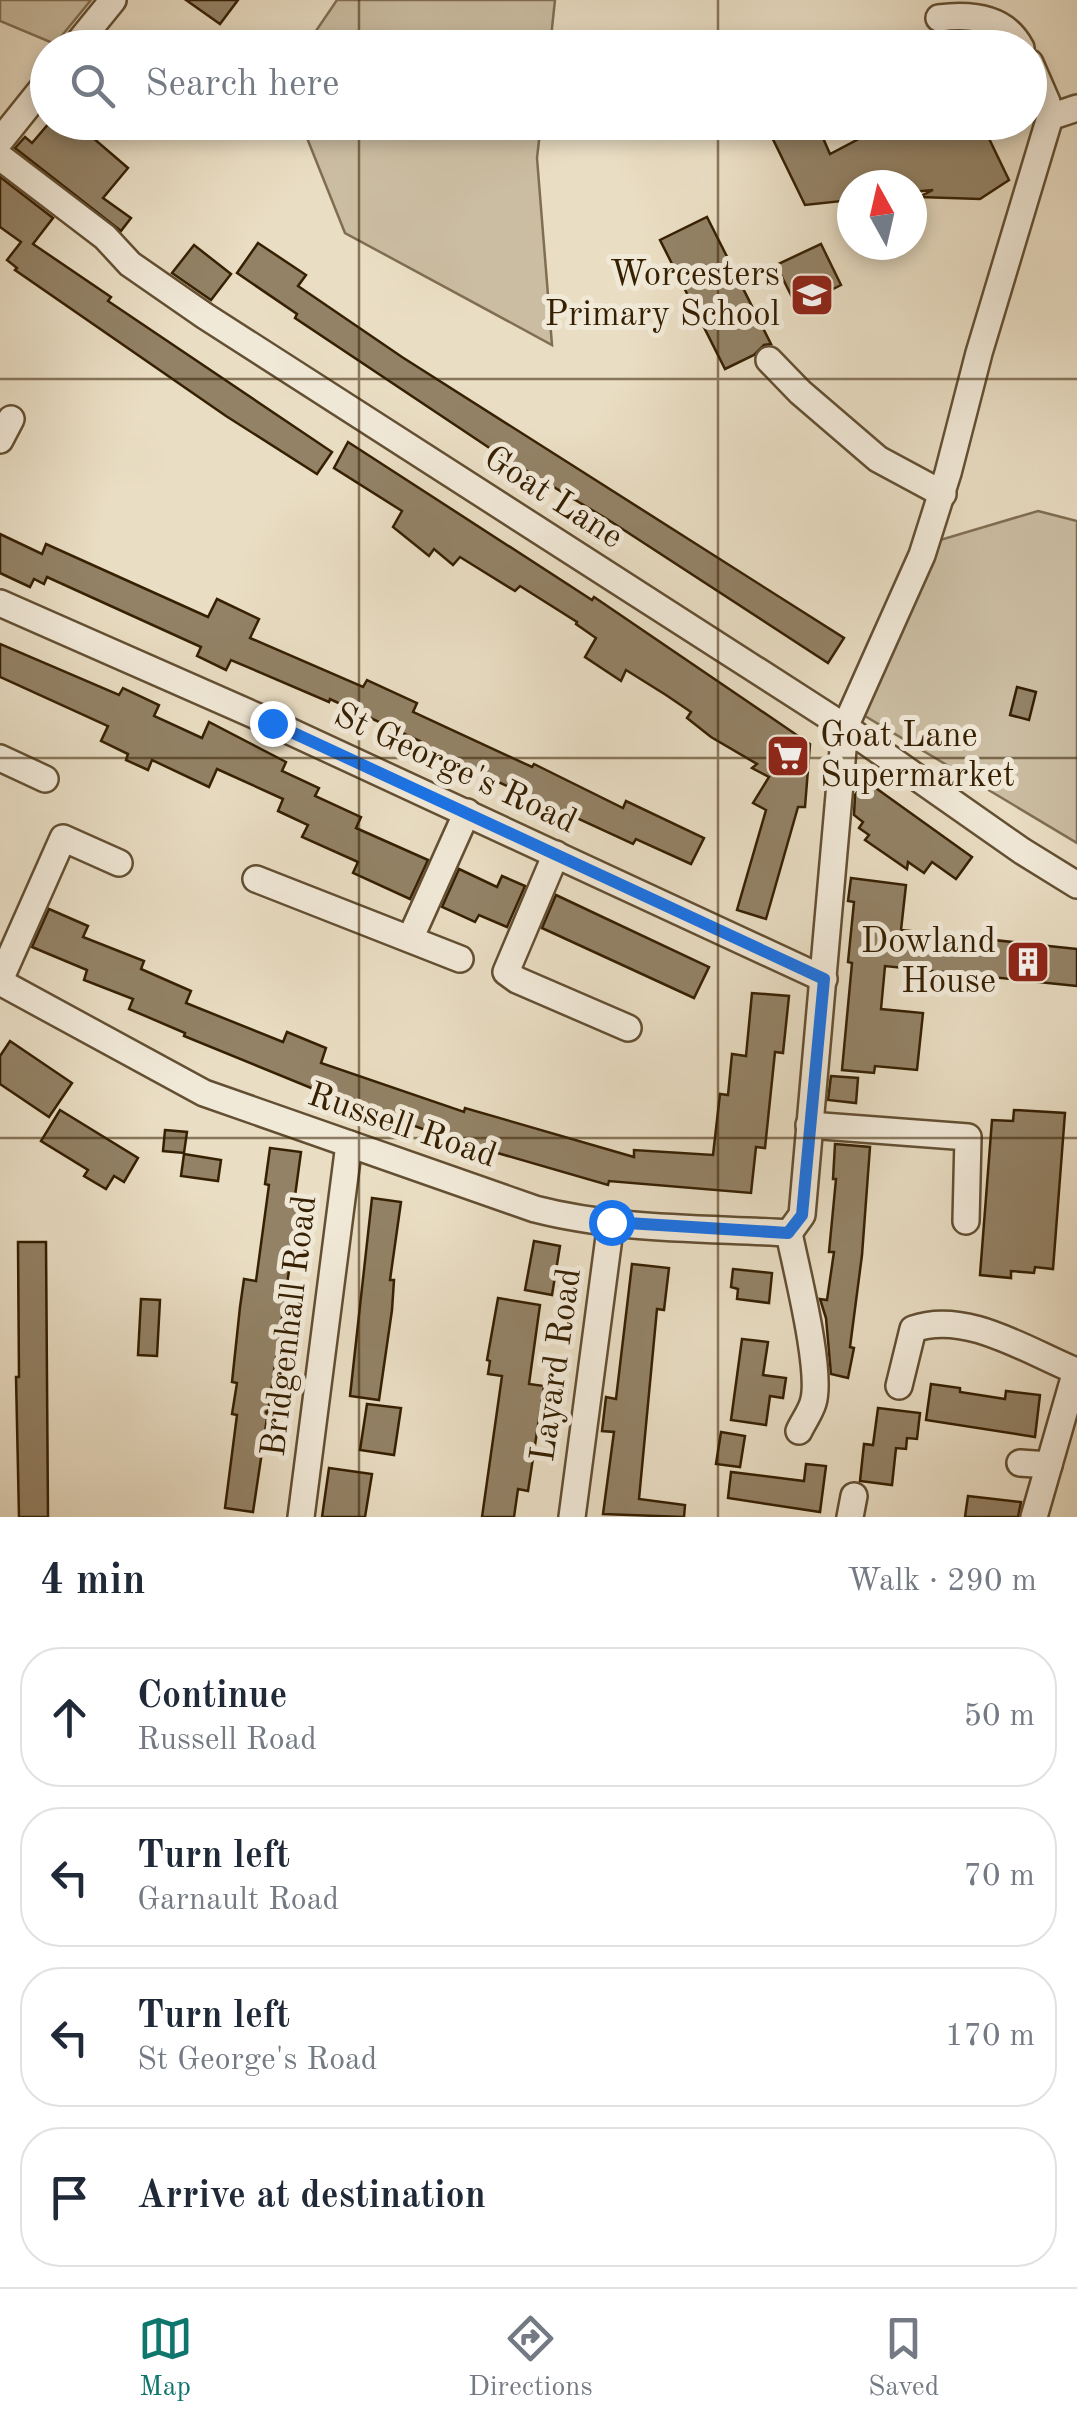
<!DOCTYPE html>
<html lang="en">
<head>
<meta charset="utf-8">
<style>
	:root { --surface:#fff; --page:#f2f2f3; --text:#1f2937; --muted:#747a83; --line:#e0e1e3; --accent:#0f766e }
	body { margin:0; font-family:"Old Standard TT",serif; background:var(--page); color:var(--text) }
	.compass { position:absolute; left:837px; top:170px; width:90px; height:90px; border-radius:50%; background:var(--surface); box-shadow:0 5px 15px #0003; rotate:352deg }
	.stop { position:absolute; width:30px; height:30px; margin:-22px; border:8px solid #1a73e8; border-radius:50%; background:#fff }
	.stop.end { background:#1a73e8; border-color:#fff; box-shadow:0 2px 10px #0008 }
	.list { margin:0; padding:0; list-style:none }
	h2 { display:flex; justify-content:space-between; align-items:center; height:130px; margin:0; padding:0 40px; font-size:42px }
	h2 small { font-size:32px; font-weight:400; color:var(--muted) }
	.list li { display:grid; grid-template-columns:65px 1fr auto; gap:30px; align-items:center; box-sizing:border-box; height:140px; margin:0 20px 20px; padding:0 20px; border:2px solid var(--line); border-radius:40px }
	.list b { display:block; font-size:38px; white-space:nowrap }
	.list p { margin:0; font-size:32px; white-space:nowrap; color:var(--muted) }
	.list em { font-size:32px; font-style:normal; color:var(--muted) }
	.icon { flex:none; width:55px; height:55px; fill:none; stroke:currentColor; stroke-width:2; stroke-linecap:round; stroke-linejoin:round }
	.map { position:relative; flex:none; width:1077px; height:1517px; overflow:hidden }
	.search { position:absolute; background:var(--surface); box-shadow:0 5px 15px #0003; left:30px; right:30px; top:30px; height:110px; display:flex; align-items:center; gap:25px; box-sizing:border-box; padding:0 35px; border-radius:55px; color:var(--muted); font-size:38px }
	.sheet { height:770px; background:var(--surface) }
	nav { display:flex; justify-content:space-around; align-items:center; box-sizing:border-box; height:140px; border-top:2px solid var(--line); background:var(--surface); font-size:28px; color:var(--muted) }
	nav a { display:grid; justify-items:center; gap:5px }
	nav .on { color:var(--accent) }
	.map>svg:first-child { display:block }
	.green { fill:#cbbda2; stroke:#806e52; stroke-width:2.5 }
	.building { fill:#938266; stroke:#362002; stroke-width:2.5 }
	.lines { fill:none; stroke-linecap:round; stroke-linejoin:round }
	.minor-casing { stroke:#634f32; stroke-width:30 }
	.minor { stroke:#f1e9d8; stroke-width:25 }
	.route { stroke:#1a73e8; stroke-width:12 }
	.grid { fill:none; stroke:#362002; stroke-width:2.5; stroke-opacity:0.55 }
	.labels { text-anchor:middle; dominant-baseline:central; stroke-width:10; stroke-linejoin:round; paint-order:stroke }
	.poi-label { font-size:35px; fill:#362002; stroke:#f1e9d8; text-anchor:end }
	.street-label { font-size:35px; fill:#362002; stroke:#f1e9d8 }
</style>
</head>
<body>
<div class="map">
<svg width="1077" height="1517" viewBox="0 0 1077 1517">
	<rect width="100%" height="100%" fill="#e9ddc3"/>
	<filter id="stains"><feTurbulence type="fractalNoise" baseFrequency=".002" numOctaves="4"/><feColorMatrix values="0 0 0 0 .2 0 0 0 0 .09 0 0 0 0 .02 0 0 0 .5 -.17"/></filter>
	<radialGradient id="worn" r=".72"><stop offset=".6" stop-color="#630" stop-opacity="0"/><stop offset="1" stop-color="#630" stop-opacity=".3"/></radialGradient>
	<!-- green -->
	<g class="green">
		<path d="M0 0H91L55 44 0 21Z"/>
		<path d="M337 0H555L550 47H305Z"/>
		<path d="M301 123H541L537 158 552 345 345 233Z"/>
		<path d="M1038 511 1077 521V843L860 713 940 540Z"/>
	</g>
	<!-- building -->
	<g class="building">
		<path d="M186 0H238L220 24Z"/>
		<path d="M50 122H108L93 138 128 168 103 198 131 218 121 231 15 148 25 137 32 143Z"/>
		<path d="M783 122H816L830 154 891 122H981L1009 180 980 199 919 197 933 190 912 192V185H852V200L805 205 768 129Z"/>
		<path d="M0 177 53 218 33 244 111 297 108 301 332 452 317 474 226 416 15 270 17 268 7 260 21 242 0 227Z"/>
		<path d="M707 217 771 344 764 345 754 355 725 369 660 240Z"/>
		<path d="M258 243 306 275 298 286 402 357 844 638 828 663 607 519 497 453 295 318 297 314 237 273Z"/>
		<path d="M821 244 841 285 797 307 776 265Z"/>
		<path d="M194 245 231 274 211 300 172 273Z"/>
		<path d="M348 442 592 600 594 597 810 744 805 807H798L766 919 737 910 766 810 753 803 769 777 752 768 757 764 711 737 687 718 691 712 666 695 626 670 621 681 585 657 596 638 576 624 577 622 520 586 515 591 460 557 453 565 434 549 429 556 393 527 402 511 334 468Z"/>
		<path d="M0 534 42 554 46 544 208 617 217 599 259 619 250 638 363 687 367 680 417 703 413 712 532 767 534 764 623 808 626 801 704 838 691 864 636 839 633 844 418 745 420 741 330 699 329 702 231 660 226 670 197 656 201 647 47 577 44 584 34 579 30 587 0 573Z"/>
		<path d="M0 644 119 695 123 688 159 705 154 716 202 738 209 722 286 762 282 771 319 788 315 796 361 817 356 828 428 860 410 899 353 873 358 862 302 837 308 825 278 811 283 799 217 769 209 787 152 760 148 770 126 760 128 754 101 741 108 726 0 677Z"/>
		<path d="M1017 687 1036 692 1029 720 1010 715Z"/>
		<path d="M866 781 972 857 956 879 932 862 924 873 908 862 907 869 865 840 869 835 859 828 863 822 854 815 855 795Z"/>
		<path d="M459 869 497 887 502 876 525 886 507 927 479 915 475 922 442 907Z"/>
		<path d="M851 878 906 885 901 930 1077 949V986L885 966 881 1009 923 1013 917 1070 875 1066 874 1073 842 1070 852 963 848 962 854 902 848 901Z"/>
		<path d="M556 895 709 967 694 998 542 928Z"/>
		<path d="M49 909 88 926 83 937 144 961 141 969 191 991 186 1003 283 1042 287 1032 326 1048 321 1063 464 1112 465 1108 634 1157V1150L713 1155 720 1094 728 1095 732 1054 746 1056 752 993 789 996 783 1053 775 1052 765 1148 756 1147 751 1193 609 1181 608 1185 456 1141 321 1092 184 1036 185 1033 129 1009 133 999 84 980 87 970 32 947Z"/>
		<path d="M10 1041 72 1083 49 1117 0 1084V1056Z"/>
		<path d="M831 1076 858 1078 856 1103 828 1100Z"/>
		<path d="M60 1110 138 1158 124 1182 114 1176 106 1189 84 1176 88 1170 41 1141Z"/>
		<path d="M1014 1110 1065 1113 1053 1269 1035 1267 1034 1273 1011 1271V1278L980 1275 992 1120 1013 1121Z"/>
		<path d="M165 1130 187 1132 184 1153 163 1151Z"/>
		<path d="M835 1144 870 1147 862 1255 850 1347 854 1348 848 1378 831 1374 826 1318 820 1299 827 1300 834 1252H829L836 1179H833Z"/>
		<path d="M270 1148 301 1152 295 1196 300 1197 253 1512 225 1508 237 1415 232 1414 237 1383 232 1382 240 1307 244 1279 256 1281 269 1185 265 1184Z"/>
		<path d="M184 1154 221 1160 218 1181 181 1176Z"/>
		<path d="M372 1198 401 1202 390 1280H394L392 1310 379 1400 350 1396Z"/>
		<path d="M534 1241 560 1246 552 1295 525 1290Z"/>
		<path d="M18 1242H46L48 1517H19L16 1377H19Z"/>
		<path d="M632 1264 669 1268 664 1310 657 1309 639 1499 685 1505 684 1517 603 1514 614 1432 602 1431 606 1397 616 1399Z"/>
		<path d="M733 1269 772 1273 769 1303 737 1299 738 1289 731 1287Z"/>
		<path d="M498 1298 540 1305 529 1384 544 1386 528 1491 518 1489 514 1517H482L502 1376 488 1374 490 1361 487 1360Z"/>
		<path d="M141 1299 160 1300 157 1356 138 1355Z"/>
		<path d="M742 1339 768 1342 763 1375 786 1378 783 1398 770 1396 766 1425 731 1420Z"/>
		<path d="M931 1384 960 1388V1392L1005 1399 1006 1391 1040 1395 1035 1437 926 1420Z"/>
		<path d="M367 1404 401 1408 394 1455 360 1450Z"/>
		<path d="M878 1408 920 1413 917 1439 907 1438 906 1449 896 1448 892 1485 860 1481 864 1444 873 1445Z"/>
		<path d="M721 1432 745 1436 740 1467 716 1464Z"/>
		<path d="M806 1464 826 1466 820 1512 728 1498 731 1472 804 1481Z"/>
		<path d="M329 1468 372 1474 365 1517H322Z"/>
		<path d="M968 1496 1021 1502 1018 1517H965Z"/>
	</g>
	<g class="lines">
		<defs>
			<g id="minor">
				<path d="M939 18C970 14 1005 17 1021 48"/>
				<path d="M74 48 113 0"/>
				<path d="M1050 117 1077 108"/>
				<path d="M0 141 48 81"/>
				<path d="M0 157 105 237 130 264 205 316 845 727 1022 851 1077 885"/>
				<path d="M769 360 800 392 878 459 943 494"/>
				<path d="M0 440 11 419"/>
				<path d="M0 603 272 723 824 979"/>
				<path d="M0 758 45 779"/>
				<path d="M556 854 506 972 517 980 628 1028"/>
				<path d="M256 879 460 959"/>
				<path d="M410 939 467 812"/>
				<path d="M0 980 63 838 119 863"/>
				<path d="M0 982 204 1093 535 1209C616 1230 704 1228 789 1233L802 1215 845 727 922 555 948 473 979 353 1050 117 1047 102 1030 63"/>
				<path d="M809 1125 968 1137 966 1221"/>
				<path d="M789 1233C796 1268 823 1373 813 1403 810 1413 803 1422 799 1431"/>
				<path d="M899 1386 913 1329C966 1310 1027 1351 1076 1371L1034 1517"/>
				<path d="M1020 1463 1049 1465"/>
				<path d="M301 1517 349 1144"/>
				<path d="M572 1517 611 1222"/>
				<path d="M850 1517 854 1496"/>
			</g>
		</defs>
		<!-- minor casing -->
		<use href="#minor" class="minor-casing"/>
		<!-- minor -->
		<use href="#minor" class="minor"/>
	</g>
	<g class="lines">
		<!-- route -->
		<path class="route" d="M272 723 824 979 802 1215 788 1233 611 1222"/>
	</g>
	<!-- grid -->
	<path class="grid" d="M359 0V48M718 0V48M359 122V1517M718 122V1517M0 379H1077M0 758H1077M0 1138H1077"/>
	<!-- icons -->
	<defs>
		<symbol id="school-square" viewBox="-11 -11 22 22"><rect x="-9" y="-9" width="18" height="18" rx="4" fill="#8f2418" stroke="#f1e9d8"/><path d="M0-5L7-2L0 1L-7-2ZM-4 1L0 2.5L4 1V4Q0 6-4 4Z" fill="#fff"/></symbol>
		<symbol id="supermarket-square" viewBox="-11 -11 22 22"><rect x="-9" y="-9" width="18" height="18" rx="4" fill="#8f2418" stroke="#f1e9d8"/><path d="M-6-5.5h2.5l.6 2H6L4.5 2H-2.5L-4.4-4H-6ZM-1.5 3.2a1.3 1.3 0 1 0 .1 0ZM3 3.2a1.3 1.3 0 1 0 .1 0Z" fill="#fff"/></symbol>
		<symbol id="building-square" viewBox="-11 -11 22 22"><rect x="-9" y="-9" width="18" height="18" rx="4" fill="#8f2418" stroke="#f1e9d8"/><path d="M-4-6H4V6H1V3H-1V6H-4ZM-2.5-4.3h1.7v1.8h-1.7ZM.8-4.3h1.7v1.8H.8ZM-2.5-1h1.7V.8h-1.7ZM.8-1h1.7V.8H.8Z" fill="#fff"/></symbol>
	</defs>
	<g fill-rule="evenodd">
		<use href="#school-square" x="787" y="270" width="50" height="50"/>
		<use href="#supermarket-square" x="763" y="731" width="50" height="50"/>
		<use href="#building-square" x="1003" y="937" width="50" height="50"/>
	</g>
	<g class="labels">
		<!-- poi labels -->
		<g class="poi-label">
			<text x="780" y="275">Worcesters<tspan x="780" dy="40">Primary School</tspan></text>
			<text x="820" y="736" text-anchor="start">Goat Lane<tspan x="820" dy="40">Supermarket</tspan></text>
			<text x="996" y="942">Dowland<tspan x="996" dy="40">House</tspan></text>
		</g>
		<!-- street labels -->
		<g class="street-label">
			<text transform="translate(553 498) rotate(33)">Goat Lane</text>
			<text transform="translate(455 769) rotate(25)">St George's Road</text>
			<text transform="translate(402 1126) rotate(19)">Russell Road</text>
			<text transform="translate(290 1326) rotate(-83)">Bridgenhall Road</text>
			<text transform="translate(557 1365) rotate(-82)">Layard Road</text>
		</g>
	</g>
	<rect width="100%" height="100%" filter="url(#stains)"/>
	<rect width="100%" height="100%" fill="url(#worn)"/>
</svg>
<svg class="compass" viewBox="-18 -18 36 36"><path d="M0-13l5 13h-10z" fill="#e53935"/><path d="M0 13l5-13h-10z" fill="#747a83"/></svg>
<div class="stop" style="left:611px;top:1222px"></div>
<div class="stop end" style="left:272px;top:723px"></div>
<div class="search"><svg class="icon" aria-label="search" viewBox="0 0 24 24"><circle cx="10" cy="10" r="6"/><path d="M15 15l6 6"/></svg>Search here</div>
</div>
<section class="sheet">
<h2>4 min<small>Walk · 290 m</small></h2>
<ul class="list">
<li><svg class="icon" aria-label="ahead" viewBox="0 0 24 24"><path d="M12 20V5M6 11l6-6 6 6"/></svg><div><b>Continue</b><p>Russell Road</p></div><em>50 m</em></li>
<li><svg class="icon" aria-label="left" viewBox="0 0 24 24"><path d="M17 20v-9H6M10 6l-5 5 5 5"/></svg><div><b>Turn left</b><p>Garnault Road</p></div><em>70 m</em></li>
<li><svg class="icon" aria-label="left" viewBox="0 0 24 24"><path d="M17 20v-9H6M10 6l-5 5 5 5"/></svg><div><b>Turn left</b><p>St George's Road</p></div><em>170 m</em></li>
<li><svg class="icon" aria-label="arrive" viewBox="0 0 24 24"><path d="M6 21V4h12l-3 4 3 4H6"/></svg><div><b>Arrive at destination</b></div></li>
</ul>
</section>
<nav>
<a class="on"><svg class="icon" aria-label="map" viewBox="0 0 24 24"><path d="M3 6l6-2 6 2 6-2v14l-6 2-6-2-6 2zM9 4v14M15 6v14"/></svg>Map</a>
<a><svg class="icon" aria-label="directions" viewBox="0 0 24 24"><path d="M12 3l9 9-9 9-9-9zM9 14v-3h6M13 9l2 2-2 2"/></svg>Directions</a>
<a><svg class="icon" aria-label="saved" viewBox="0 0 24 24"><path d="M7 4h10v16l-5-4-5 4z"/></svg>Saved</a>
</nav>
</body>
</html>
